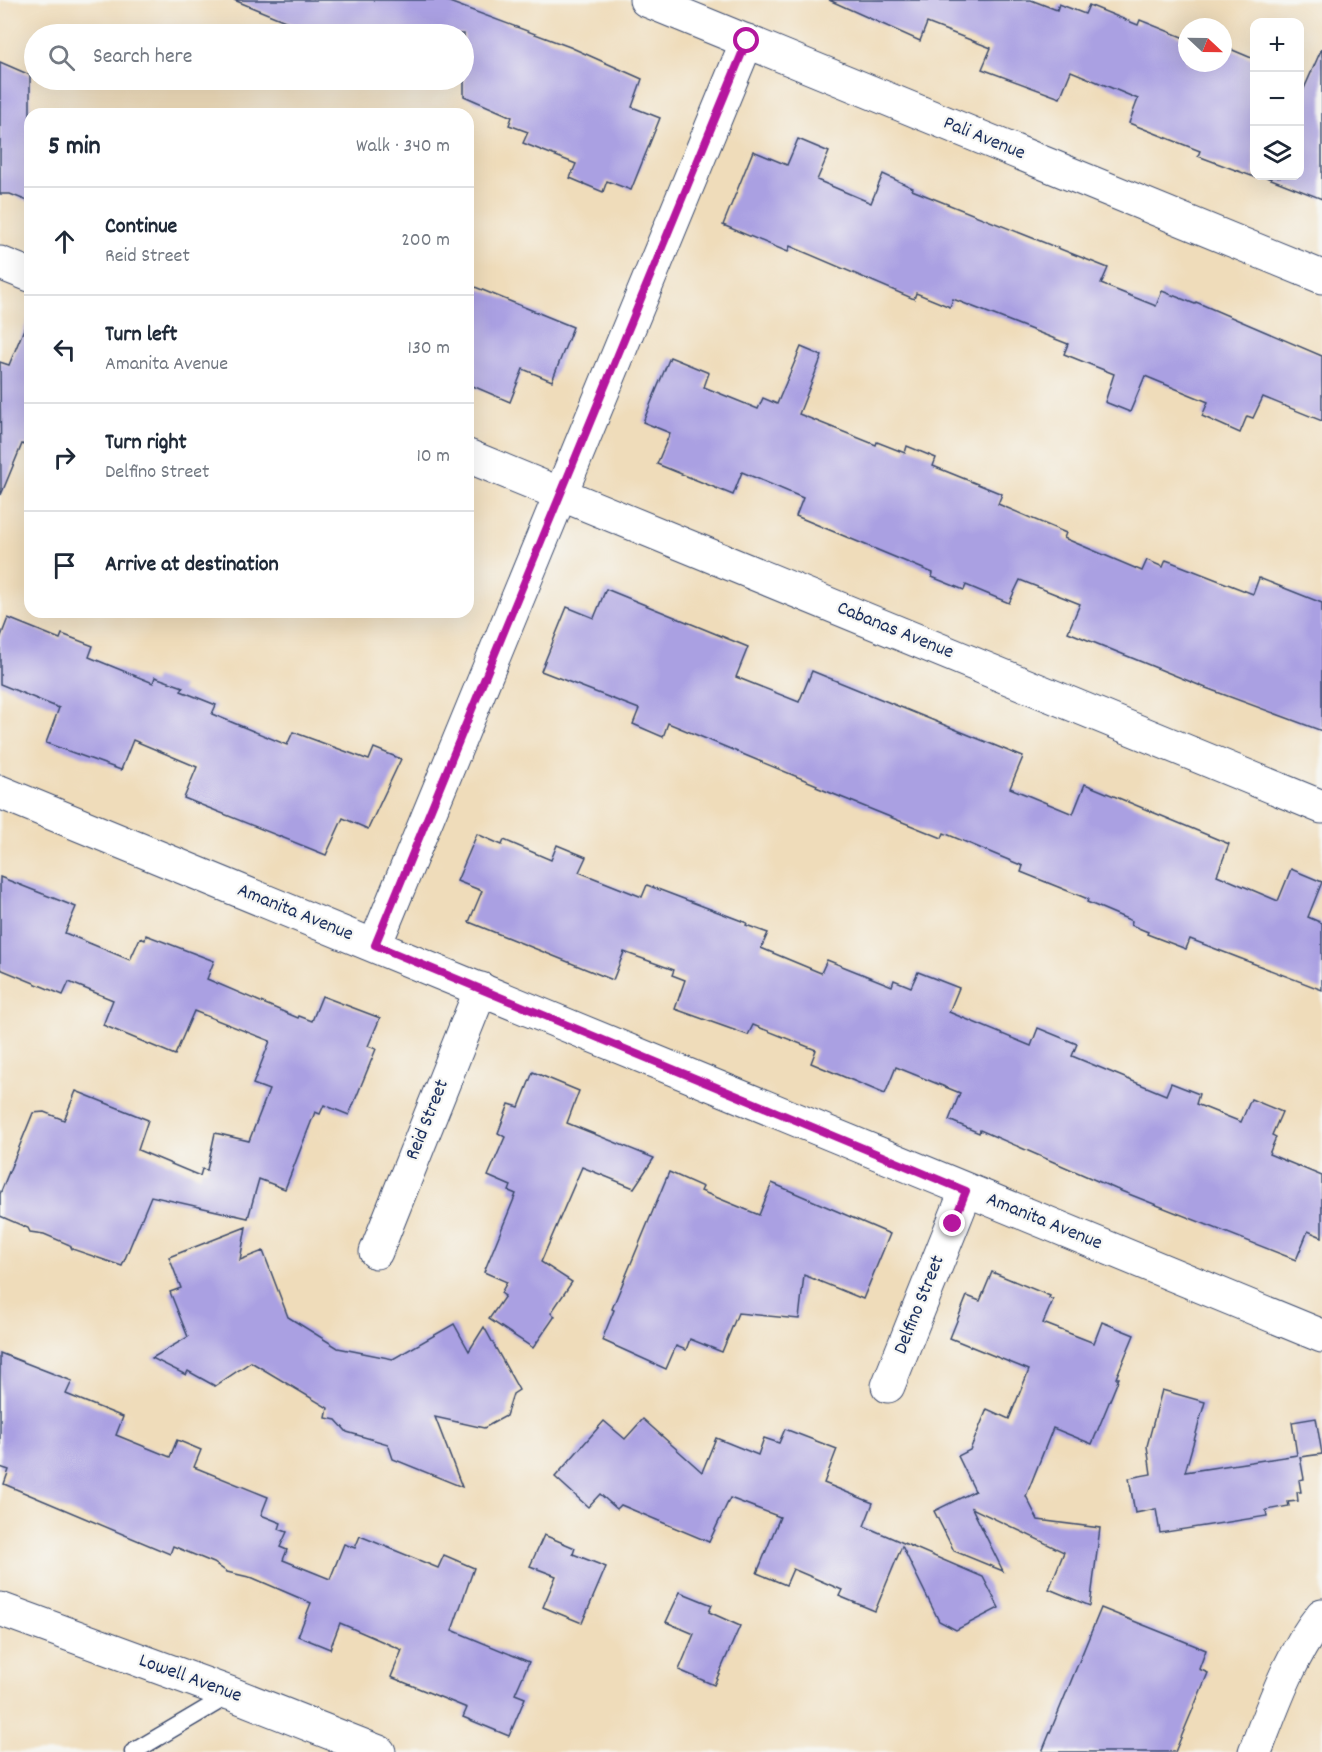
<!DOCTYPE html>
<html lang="en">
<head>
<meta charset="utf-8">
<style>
	:root { --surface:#fff; --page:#f2f2f3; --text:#1f2937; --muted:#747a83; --line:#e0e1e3 }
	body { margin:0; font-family:Dekko,sans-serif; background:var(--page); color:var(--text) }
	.controls { position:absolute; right:18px; top:18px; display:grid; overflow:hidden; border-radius:12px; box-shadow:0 6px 24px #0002 }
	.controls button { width:54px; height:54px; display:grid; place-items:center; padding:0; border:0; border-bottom:2px solid var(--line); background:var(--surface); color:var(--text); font:30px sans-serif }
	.compass { position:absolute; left:1178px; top:18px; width:54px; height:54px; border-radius:50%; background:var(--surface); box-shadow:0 6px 24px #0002; rotate:112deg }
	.stop { position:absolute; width:18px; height:18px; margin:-14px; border:4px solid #b5179e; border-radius:50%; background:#fff }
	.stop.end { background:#b5179e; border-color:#fff; box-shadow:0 2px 6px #0008 }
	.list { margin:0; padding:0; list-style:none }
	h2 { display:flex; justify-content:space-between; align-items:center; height:78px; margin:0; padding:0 24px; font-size:26px }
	h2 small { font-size:20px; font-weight:400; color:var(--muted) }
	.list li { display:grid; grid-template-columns:39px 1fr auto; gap:18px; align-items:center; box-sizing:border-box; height:108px; padding:0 24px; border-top:2px solid var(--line) }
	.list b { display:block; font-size:22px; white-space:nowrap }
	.list p { margin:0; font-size:20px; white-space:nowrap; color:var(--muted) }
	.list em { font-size:20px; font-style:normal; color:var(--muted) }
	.icon { flex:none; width:33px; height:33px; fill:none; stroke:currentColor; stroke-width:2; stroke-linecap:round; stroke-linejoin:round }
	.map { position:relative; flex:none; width:1322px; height:1752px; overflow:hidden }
	.search { position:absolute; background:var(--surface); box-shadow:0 6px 24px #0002; left:24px; top:24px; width:450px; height:66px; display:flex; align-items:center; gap:15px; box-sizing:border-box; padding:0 21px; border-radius:33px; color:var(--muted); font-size:22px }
	.panel { position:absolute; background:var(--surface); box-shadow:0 6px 24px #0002; left:24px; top:108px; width:450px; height:510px; border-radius:18px }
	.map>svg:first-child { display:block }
	.building { fill:#aaa0e2 }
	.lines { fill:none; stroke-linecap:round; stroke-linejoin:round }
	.service-casing { stroke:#3b496c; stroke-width:19 }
	.minor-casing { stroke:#3b496c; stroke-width:35 }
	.tertiary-casing { stroke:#3b496c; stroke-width:35 }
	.service { stroke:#fff; stroke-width:16 }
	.minor { stroke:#fff; stroke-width:33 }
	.tertiary { stroke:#fff; stroke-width:33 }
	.route { stroke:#b5179e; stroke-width:8 }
	.labels { text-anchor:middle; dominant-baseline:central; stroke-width:4.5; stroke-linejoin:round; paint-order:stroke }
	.street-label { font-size:20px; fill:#1b2f5e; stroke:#f6f6f2 }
</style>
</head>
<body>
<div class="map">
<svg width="1322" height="1752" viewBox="0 0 1322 1752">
	<rect width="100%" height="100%" fill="#f6f6f2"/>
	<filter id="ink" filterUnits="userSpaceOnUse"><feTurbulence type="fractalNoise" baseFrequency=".0167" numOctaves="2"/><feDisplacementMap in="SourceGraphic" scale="12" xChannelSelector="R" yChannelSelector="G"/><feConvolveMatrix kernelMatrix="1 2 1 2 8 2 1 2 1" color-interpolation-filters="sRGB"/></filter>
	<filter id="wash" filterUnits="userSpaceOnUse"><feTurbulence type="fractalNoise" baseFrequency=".008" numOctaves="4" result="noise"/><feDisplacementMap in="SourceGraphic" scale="24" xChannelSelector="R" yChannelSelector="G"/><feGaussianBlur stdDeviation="1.35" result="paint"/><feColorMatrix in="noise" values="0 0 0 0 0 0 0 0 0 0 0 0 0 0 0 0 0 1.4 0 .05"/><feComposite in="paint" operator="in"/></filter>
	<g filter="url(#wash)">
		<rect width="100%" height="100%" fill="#efdcba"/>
		<g id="blocks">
			<!-- building -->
			<g class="building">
				<path d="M234 0H444L570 47 642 79 632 107 660 118 631 190 607 181 603 192 570 178 576 164 523 143 528 132 509 125 512 117 464 96V34H317Z"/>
				<path d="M829 0H1031L1057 10 1059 4 1085 14 1089 5 1138 25 1140 20 1187 39V63H1223V46L1254 59V177L1198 156 1200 151 1129 123 1138 99 1071 71 1060 98 982 69 991 48 927 23 920 41Z"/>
				<path d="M1322 48V199L1266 177 1299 176V100Z"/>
				<path d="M0 62 30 75V202L10 194H0Z"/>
				<path d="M798 139 829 152 817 180 871 203 883 174 913 188 912 190 1108 268 1101 284 1156 306 1162 291 1195 304 1196 302 1322 356V421L1263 397 1253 418 1247 416 1240 433 1202 416 1208 402 1145 376 1130 412 1105 402 1114 374 1064 354 1068 344 953 299 950 307 916 293 914 299 790 246 788 252 723 225 753 151 787 165Z"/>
				<path d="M475 287 573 327 552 381 523 369 510 402 468 384V302Z"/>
				<path d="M29 317 30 447 22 444 1 495 0 362 9 365Z"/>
				<path d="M801 347 822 356 799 414 876 445 877 442 905 453 907 446 936 458 933 466 1002 494 998 504 1066 533 1064 538 1142 571 1147 560 1163 567 1166 560 1253 594 1259 578 1322 603V731L1206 688 1068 632 1080 604 1020 580 1009 603 966 585 964 590 932 577 933 573 796 516 803 498 742 472 733 495 657 464 670 433 643 422 670 357 709 373 704 387 758 409 763 398 777 404Z"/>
				<path d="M606 589 748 647 736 677 799 702 812 671 1023 757 1010 788 1073 814 1085 784 1229 844 1217 875 1278 901 1291 869 1322 882 1308 917 1322 923V990L1190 939 1186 949 1147 934 1148 932 1131 925 1132 921 1087 902 1088 899 1021 872 1023 866 944 833 942 838 816 787 817 785 668 723 663 737 633 724 639 709 541 671 567 607 594 618Z"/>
				<path d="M8 618 60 639 62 634 93 646 89 657 153 683 155 677 183 687 181 691 216 705 212 714 287 745 293 732 369 760 374 748 401 759 368 829 343 818 326 855 184 798 197 767 133 740 121 770 46 743 59 708 0 684V639Z"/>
				<path d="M477 834 502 845 504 840 551 860 557 845 586 857 579 872 642 897 647 885 747 923 746 925 768 933 761 948 821 973 827 960 892 986 894 980 911 987 918 972 959 988 949 1012 1031 1046 1038 1028 1077 1044 1072 1056 1166 1095 1171 1083 1199 1094 1196 1104 1241 1122 1251 1099 1282 1112 1272 1135 1276 1137 1269 1154 1322 1176V1237L1308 1231 1296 1260 1116 1189 980 1130 979 1133 949 1120 960 1093 896 1067 885 1094 811 1063 816 1050 753 1025 748 1035 675 1009 685 980 672 975 674 970 624 952 613 980 469 922 482 891 457 881Z"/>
				<path d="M0 877 76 907 65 933 130 960 140 938 145 940 146 935 214 961 207 979 298 1018 299 1016 312 1021 322 996 380 1018 368 1046 376 1049 349 1115 324 1105 320 1114 315 1112 285 1189 259 1179 248 1218 151 1196 122 1266 72 1249 70 1245 44 1234 30 1232 28 1228 0 1216V1194L33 1113 44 1112 64 1120 76 1091 148 1120 138 1150 200 1176 202 1169 207 1170 215 1133 249 1141 269 1090 253 1084 270 1041 194 1011 175 1055 103 1025 113 1000 69 982 63 995 0 969Z"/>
				<path d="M533 1072 579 1091 567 1123 654 1158 634 1188 582 1167 541 1262 572 1282 551 1313 555 1316 533 1348 489 1319 505 1296 501 1293 507 1282 484 1272 516 1194 509 1191 511 1186 488 1176 505 1137 498 1133 509 1104 519 1107Z"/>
				<path d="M669 1172 703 1187 701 1191 759 1215 772 1183 890 1234 863 1299 804 1275 799 1319 738 1313 722 1352 690 1339 686 1350 676 1346 666 1369 602 1340 614 1310 612 1309Z"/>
				<path d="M246 1227 240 1260 263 1251 288 1317 338 1348 393 1359 454 1324 469 1351 484 1327 519 1390 513 1394 506 1416 484 1428 435 1417 462 1487 393 1459 388 1444 347 1432 336 1420 326 1418 328 1408 251 1362 215 1386 188 1371 186 1375 152 1358 188 1337 170 1292 181 1288 169 1257Z"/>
				<path d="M992 1272 1050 1296 1049 1298 1053 1300 1043 1323 1094 1343 1102 1322 1134 1335 1116 1378H1119L1092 1444 1053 1428 1026 1496 1038 1520 1100 1528 1090 1606 1049 1589 1064 1552 972 1508 1003 1571 954 1551 934 1511 975 1491 958 1456 970 1450 987 1409 1009 1419 1029 1370 950 1338 967 1296 980 1301Z"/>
				<path d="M0 1353 72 1381 66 1394 123 1417 116 1435 170 1457 177 1440 201 1450 194 1467 268 1497 261 1515 281 1523 279 1529 287 1532 280 1547 287 1550 283 1560 330 1579 344 1544 355 1548 360 1536 438 1568 444 1555 474 1568 452 1630 529 1662 515 1694 525 1698 509 1736 463 1717 467 1708 391 1677 402 1650 340 1623 330 1649 298 1636 311 1603 253 1578 227 1572 214 1563 173 1546 170 1554 4 1484 9 1470 0 1467Z"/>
				<path d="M1162 1390 1205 1402 1185 1472 1297 1455 1292 1422 1316 1418 1322 1454 1300 1457 1304 1479 1299 1480 1301 1492H1297L1298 1501 1288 1502 1289 1506 1266 1510 1267 1516 1160 1533 1156 1509 1135 1513 1129 1478 1151 1474 1147 1446Z"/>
				<path d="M643 1419 702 1472 716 1438 758 1455 764 1438 779 1443 785 1429 837 1449 824 1483 873 1503 864 1526 983 1577 999 1608 956 1630 939 1621 902 1546 875 1611 839 1596 842 1590 793 1569 786 1585 757 1573 780 1517 730 1498 709 1542 621 1505 617 1509 600 1494 588 1507 555 1477 604 1421 625 1439Z"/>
				<path d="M544 1535 575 1548 573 1554 606 1567 582 1623 543 1607 556 1576 530 1566Z"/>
				<path d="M680 1592 712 1605 709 1612 740 1626 714 1685 679 1670 694 1634 666 1622Z"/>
				<path d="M1101 1608 1206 1650 1199 1669 1208 1673 1175 1752H1042Z"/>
			</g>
		</g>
	</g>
	<g filter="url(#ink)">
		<use href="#blocks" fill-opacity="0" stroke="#3b496c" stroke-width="1.5"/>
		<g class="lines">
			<defs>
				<path id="service" d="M133 1752 231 1694"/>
				<g id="minor">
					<path d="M646 0 1322 277"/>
					<path d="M0 263 30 275"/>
					<path d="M468 456 1322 807"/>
					<path d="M0 792 1322 1336"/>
					<path d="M375 945 747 41"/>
					<path d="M376 1252 481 989"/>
					<path d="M888 1386 966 1191"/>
				</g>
				<g id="tertiary">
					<path d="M0 1609 232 1694 379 1752"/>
					<path d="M1255 1752C1273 1706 1291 1653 1322 1615"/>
				</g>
			</defs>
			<!-- service casing -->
			<use href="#service" class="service-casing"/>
			<!-- minor casing -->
			<use href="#minor" class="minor-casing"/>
			<!-- tertiary casing -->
			<use href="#tertiary" class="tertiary-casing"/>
			<!-- service -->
			<use href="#service" class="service"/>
			<!-- minor -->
			<use href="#minor" class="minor"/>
			<!-- tertiary -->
			<use href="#tertiary" class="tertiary"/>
		</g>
	</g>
	<g class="lines" filter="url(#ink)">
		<!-- route -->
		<path class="route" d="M747 41 375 945 966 1191 953 1224"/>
	</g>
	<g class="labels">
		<!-- street labels -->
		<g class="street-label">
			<text transform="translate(984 139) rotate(22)">Pali Avenue</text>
			<text transform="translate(895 631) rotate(22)">Cabanas Avenue</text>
			<text transform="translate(295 913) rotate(22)">Amanita Avenue</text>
			<text transform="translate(428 1120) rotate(-68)">Reid Street</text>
			<text transform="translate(1044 1222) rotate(22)">Amanita Avenue</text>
			<text transform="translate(920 1305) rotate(-68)">Delfino Street</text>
			<text transform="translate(190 1679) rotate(20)">Lowell Avenue</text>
		</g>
	</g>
</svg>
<div class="controls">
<button>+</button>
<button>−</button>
<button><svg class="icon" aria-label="layers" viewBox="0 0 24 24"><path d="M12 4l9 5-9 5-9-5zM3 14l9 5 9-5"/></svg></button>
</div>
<svg class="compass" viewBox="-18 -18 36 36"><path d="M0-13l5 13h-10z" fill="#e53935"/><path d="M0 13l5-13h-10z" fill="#747a83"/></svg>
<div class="stop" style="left:747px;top:41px"></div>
<div class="stop end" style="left:953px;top:1224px"></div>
<div class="search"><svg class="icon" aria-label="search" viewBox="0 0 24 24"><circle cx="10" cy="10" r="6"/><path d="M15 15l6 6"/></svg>Search here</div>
<section class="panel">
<h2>5 min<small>Walk · 340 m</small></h2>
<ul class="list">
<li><svg class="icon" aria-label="ahead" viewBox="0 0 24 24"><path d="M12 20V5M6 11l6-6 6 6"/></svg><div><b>Continue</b><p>Reid Street</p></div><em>200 m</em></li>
<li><svg class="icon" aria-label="left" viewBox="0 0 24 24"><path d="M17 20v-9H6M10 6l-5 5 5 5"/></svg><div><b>Turn left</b><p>Amanita Avenue</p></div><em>130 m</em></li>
<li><svg class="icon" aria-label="right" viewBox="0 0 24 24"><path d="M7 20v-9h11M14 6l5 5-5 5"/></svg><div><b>Turn right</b><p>Delfino Street</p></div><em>10 m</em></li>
<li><svg class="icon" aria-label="arrive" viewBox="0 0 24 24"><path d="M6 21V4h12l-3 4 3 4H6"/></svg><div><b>Arrive at destination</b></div></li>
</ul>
</section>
</div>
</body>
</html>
